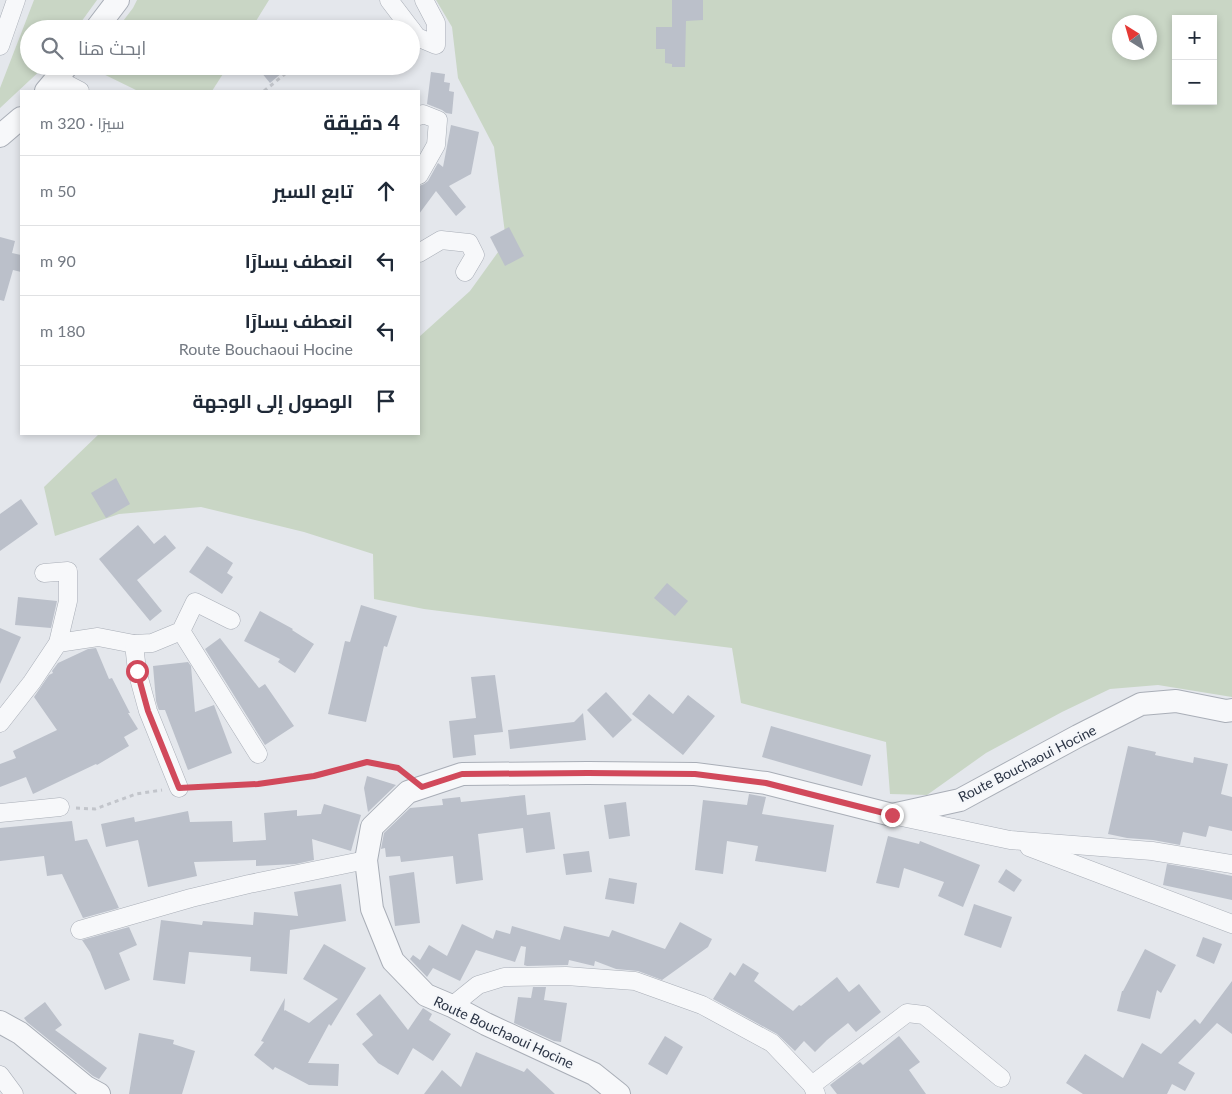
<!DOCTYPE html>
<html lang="ar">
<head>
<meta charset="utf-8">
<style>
	:root { --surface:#fff; --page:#f6f6f7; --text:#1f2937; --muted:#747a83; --line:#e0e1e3 }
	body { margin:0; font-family:Lato,Cairo,sans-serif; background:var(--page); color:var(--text); direction:rtl }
	.controls { position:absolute; right:15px; top:15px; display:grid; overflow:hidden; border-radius:0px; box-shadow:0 2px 8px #0003 }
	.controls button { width:45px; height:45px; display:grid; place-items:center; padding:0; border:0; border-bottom:1px solid var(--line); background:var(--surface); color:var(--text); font:25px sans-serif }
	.compass { position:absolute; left:1112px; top:15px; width:45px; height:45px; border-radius:50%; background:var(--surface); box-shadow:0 2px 8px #0003; rotate:323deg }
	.stop { position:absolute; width:15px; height:15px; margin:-11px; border:4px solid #d1495b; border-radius:50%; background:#fff }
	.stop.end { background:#d1495b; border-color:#fff; box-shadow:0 1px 5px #0008 }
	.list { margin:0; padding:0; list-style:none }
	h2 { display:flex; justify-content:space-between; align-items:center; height:65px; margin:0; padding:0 20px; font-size:21px }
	h2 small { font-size:16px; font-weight:400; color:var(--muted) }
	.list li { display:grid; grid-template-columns:32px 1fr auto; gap:15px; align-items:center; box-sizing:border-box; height:70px; padding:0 20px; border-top:1px solid var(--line) }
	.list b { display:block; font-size:19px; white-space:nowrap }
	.list p { margin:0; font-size:16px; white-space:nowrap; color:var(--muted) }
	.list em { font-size:16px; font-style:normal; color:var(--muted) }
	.icon { flex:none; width:28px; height:28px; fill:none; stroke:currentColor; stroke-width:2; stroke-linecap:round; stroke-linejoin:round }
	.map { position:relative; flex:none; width:1232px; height:1094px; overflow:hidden; direction:ltr }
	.search { position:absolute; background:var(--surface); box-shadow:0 2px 8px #0003; left:20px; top:20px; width:400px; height:55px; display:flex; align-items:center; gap:12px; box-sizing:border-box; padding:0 18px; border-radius:28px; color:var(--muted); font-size:19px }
	.panel { position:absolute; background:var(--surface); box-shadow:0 2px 8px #0003; left:20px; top:90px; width:400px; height:345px; border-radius:0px; direction:rtl }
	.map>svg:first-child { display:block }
	.green { fill:#c9d6c5; fill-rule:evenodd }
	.building { fill:#bbc0ca }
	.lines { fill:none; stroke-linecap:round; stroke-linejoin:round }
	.minor-casing { stroke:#a9aeb7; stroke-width:19 }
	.tertiary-casing { stroke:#a9aeb7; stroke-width:24 }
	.path { stroke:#c2c5cb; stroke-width:3; stroke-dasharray:4 4; stroke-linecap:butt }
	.minor { stroke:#f7f8fa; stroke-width:18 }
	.tertiary { stroke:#f7f8fa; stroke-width:22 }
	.route { stroke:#d1495b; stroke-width:6 }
	.labels { text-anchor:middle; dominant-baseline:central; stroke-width:4; stroke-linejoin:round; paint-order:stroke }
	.street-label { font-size:14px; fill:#2b3445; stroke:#f4f6f9 }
</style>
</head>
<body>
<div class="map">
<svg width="1232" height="1094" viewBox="0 0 1232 1094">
	<rect width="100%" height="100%" fill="#e4e7ec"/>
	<!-- green -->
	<g class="green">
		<path d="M34 0H97L76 29H29V66H45L0 108V88Z"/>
		<path d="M137 0H269L251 29H117L133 8Z"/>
		<path d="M436 0H1232V697L1158 685 1110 689 1062 712 986 753 927 795 890 794 886 742 741 703 732 648 424 609 374 599 373 554 304 532 201 507 119 514 55 536 44 487 99 434H419V337L470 291 506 241 494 147 458 78 452 27ZM1176 19H1213V101H1176ZM1120 22H1150V52H1120Z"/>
		<path d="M228 66 212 91H138L89 67Z"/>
	</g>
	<!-- building -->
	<g class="building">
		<path d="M672 0H703V20L686 21 685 67H672V64L665 63V49H656V27H672Z"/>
		<path d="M256 66H290L270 83Z"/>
		<path d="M431 72 445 74 444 82 450 83 449 91 454 92 452 114 446 113 442 110 427 104Z"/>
		<path d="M451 125 479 132 471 174 449 186 466 207 456 216 436 191 419 214V186L424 184 428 181 438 163 443 167Z"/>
		<path d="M509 227 524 256 505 266 490 237Z"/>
		<path d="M0 237 15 241 12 253 21 255V272L13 270 4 301 0 300Z"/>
		<path d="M116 478 130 504 106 518 91 493Z"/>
		<path d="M21 499 38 524 0 551V514Z"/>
		<path d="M138 525 154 544 165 535 176 548 137 580 162 611 150 621 99 559Z"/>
		<path d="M207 546 233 563 227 573 233 577 222 594 189 572Z"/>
		<path d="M667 583 688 601 675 616 654 598Z"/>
		<path d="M18 597 57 601 51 628 15 625Z"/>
		<path d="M361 605 397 616 387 647 384 646 366 722 328 714 345 641 350 642Z"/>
		<path d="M260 611 293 629 292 630 314 644 295 673 278 662 280 659 244 641Z"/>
		<path d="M0 628 21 637 0 684Z"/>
		<path d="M220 638 259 688 265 684 294 726 265 745 205 649Z"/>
		<path d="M96 648 109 679 112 678 130 713H128L138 729 124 737 129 746 97 765 96 764 33 794 26 777 0 787V764L16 758 13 751 57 730 34 697 49 675 53 673 52 671 58 663 88 649Z"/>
		<path d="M188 662 191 666 195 712 214 705 232 753 188 770 165 710H159L158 708 156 701 153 666Z"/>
		<path d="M495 675 503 732 474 735 476 755 453 758 449 721 476 718 471 677Z"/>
		<path d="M606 692 632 720 613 738 587 710Z"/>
		<path d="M649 694 673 714 688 695 715 716 683 755 632 714Z"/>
		<path d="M583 713 586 740 510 749 508 730 574 722Z"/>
		<path d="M771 726 871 755 862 786 762 757Z"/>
		<path d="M1128 746 1156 752 1155 755 1193 763 1194 757 1228 764 1221 794 1232 797V831L1209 826 1206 837 1183 832 1180 845 1153 840 1127 838 1108 834Z"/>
		<path d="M367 776 396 785 368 812 364 788Z"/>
		<path d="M749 794 766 797 762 814 834 825 826 872 755 861 758 846 727 841 723 874 695 870 703 800 747 805Z"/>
		<path d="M525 795 527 815 550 812 555 849 526 853 523 828 478 834 483 880 456 884 453 856 401 862 400 856 386 857 385 848 381 849 384 833 410 808 443 805 442 799 460 797 461 802Z"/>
		<path d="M626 802 630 836 609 839 604 805Z"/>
		<path d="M324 804 361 815 351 851 312 839 314 860 296 864 256 866V860L194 862 197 876 148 887 138 840 106 847 101 824 134 817 135 822 188 811 190 822 232 821 233 842 266 840 264 813 297 810V816L321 814Z"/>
		<path d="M72 821 75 841 87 839 119 908 83 918 62 874 47 876 44 856 0 861V828Z"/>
		<path d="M888 836 919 844 920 841 980 865 963 907 938 896 944 882 904 868 899 888 876 883Z"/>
		<path d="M589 851 592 872 566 875 563 854Z"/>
		<path d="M1167 864 1203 870 1232 876V900L1163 885Z"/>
		<path d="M1006 869 1022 880 1014 892 998 882Z"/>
		<path d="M414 872 420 923 395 926 389 876Z"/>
		<path d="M609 878 637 883 634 904 605 899Z"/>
		<path d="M341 884 346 921 290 930 287 974 250 971 251 957 189 952 185 984 153 980 161 920 202 925 203 921 253 925 254 912 298 916 294 892Z"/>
		<path d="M974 904 1012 917 1001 948 964 935Z"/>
		<path d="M680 922 712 939 708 947 662 980 638 971 616 969 595 961 594 966 569 960 568 965 527 966 524 965 526 947 521 946 515 962 476 950 460 981 433 968 427 977 410 959 413 955 420 960 429 945 447 956 462 924 493 939 496 930 510 934 512 926 560 940 564 926 609 937 612 930 665 949Z"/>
		<path d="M129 927 137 945 119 953 130 980 105 990 90 952 82 940Z"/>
		<path d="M1203 937 1222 944 1214 964 1196 956Z"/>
		<path d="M324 944 366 968 331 1026 329 1024 308 1063 339 1064 338 1086 309 1085 275 1067 273 1070 254 1055 264 1042 261 1041 285 998 284 1011 285 1010 309 1023 338 999 303 979Z"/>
		<path d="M1145 949 1176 965 1161 993 1157 990 1150 1019 1117 1011 1122 991H1123Z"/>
		<path d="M743 963 759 973 754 981 793 1011 799 1005 801 1006 837 977 849 992 859 984 881 1012 856 1032 848 1023 827 1040 815 1052 804 1041 795 1051 777 1034 713 999 730 972 735 976Z"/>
		<path d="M1232 981V1034L1217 1023 1178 1063 1195 1073 1185 1091 1172 1084 1167 1094H1083L1066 1083 1085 1054 1123 1078 1142 1043 1161 1054 1195 1019 1200 1024Z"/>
		<path d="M533 987H546L544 1000 567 1003 561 1042 554 1041 514 1023 518 997 531 998Z"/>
		<path d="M380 994 408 1030 423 1008 432 1014 429 1020 451 1034 433 1061 413 1048 398 1075 378 1063 362 1044 373 1035 356 1014Z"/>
		<path d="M45 1002 62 1025 55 1030 107 1068 99 1079 93 1076 27 1022 24 1018Z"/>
		<path d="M139 1033 174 1040 173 1044 195 1051 182 1094H129Z"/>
		<path d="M665 1036 683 1047 667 1075 648 1064Z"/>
		<path d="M899 1036 920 1062 909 1070 926 1094H837L830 1085 860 1062 863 1065Z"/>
		<path d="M476 1052 524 1072 527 1068 555 1094H424L442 1070 461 1087Z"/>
	</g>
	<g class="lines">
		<defs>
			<g id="minor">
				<path d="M389 0 411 29"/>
				<path d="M411 29 417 37 436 45V23L424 0"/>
				<path d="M0 46 16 0"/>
				<path d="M57 79 80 91"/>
				<path d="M419 116 423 114 438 120 436 145 419 175"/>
				<path d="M419 253 441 240 469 243 475 255 465 272"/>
				<path d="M181 631 258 754"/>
				<path d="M58 643 98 637 134 644 152 643 181 631 195 602 231 620"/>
				<path d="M134 644 137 671 148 711 179 788"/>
				<path d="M0 723 32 682 58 643 68 601V571L44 573"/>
				<path d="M0 813 60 807"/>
				<path d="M897 816 1010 840 1152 851 1232 864"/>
				<path d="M1029 847 1232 924"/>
				<path d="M80 930 191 898 249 884 366 860"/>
				<path d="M452 1006 478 985 504 977 566 976 635 981 702 1005 772 1043 812 1085 816 1094"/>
				<path d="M0 1075 14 1094"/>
				<path d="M812 1085 907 1013 924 1015 1001 1078"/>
			</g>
			<g id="tertiary">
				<path d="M96 29 118 0"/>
				<path d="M46 91 67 66"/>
				<path d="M0 136 21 118"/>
				<path d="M0 1022 20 1033 86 1087 99 1094"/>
				<path d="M619 1094 594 1074 486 1024 452 1006 426 995 393 961 372 909 366 860 372 827 408 792 462 774 588 773 695 774 766 783 892 815 960 800 1078 736 1141 704 1176 701 1226 711 1232 710"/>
			</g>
		</defs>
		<!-- minor casing -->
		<use href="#minor" class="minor-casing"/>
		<!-- tertiary casing -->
		<use href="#tertiary" class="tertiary-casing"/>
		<!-- path -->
		<g class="path">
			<path d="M264 91 295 66"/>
			<path d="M195 787 258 784 314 776 367 762 398 768 404 773"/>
			<path d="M76 808 95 809 136 794 162 790"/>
		</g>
		<!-- minor -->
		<use href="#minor" class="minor"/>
		<!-- tertiary -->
		<use href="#tertiary" class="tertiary"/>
	</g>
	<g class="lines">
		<!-- route -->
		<path class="route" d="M137 671 148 711 179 788 258 784 314 776 367 762 398 768 422 787 462 774 588 773 695 774 766 783 892 815"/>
	</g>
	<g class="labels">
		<!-- street labels -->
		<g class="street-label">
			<text transform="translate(1027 763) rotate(-27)">Route Bouchaoui Hocine</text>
			<text transform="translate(504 1032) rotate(25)">Route Bouchaoui Hocine</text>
		</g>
	</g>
</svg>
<div class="controls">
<button>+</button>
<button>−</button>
</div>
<svg class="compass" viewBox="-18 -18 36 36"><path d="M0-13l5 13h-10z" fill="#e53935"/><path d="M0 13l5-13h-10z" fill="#747a83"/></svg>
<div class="stop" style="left:137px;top:671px"></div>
<div class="stop end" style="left:892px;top:815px"></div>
<div class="search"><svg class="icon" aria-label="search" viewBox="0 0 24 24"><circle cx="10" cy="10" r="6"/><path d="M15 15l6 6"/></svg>ابحث هنا</div>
<section class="panel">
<h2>4 دقيقة<small>سيرًا · 320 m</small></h2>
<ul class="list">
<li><svg class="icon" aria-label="ahead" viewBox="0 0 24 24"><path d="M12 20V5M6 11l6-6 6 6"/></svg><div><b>تابع السير</b></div><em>50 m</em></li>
<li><svg class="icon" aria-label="left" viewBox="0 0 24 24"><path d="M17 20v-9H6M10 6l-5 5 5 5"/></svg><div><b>انعطف يسارًا</b></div><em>90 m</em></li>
<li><svg class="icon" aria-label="left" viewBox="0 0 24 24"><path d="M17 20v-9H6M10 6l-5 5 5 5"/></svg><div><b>انعطف يسارًا</b><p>Route Bouchaoui Hocine</p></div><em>180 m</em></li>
<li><svg class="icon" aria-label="arrive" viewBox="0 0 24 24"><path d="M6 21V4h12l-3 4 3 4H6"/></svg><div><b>الوصول إلى الوجهة</b></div></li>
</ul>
</section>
</div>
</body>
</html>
